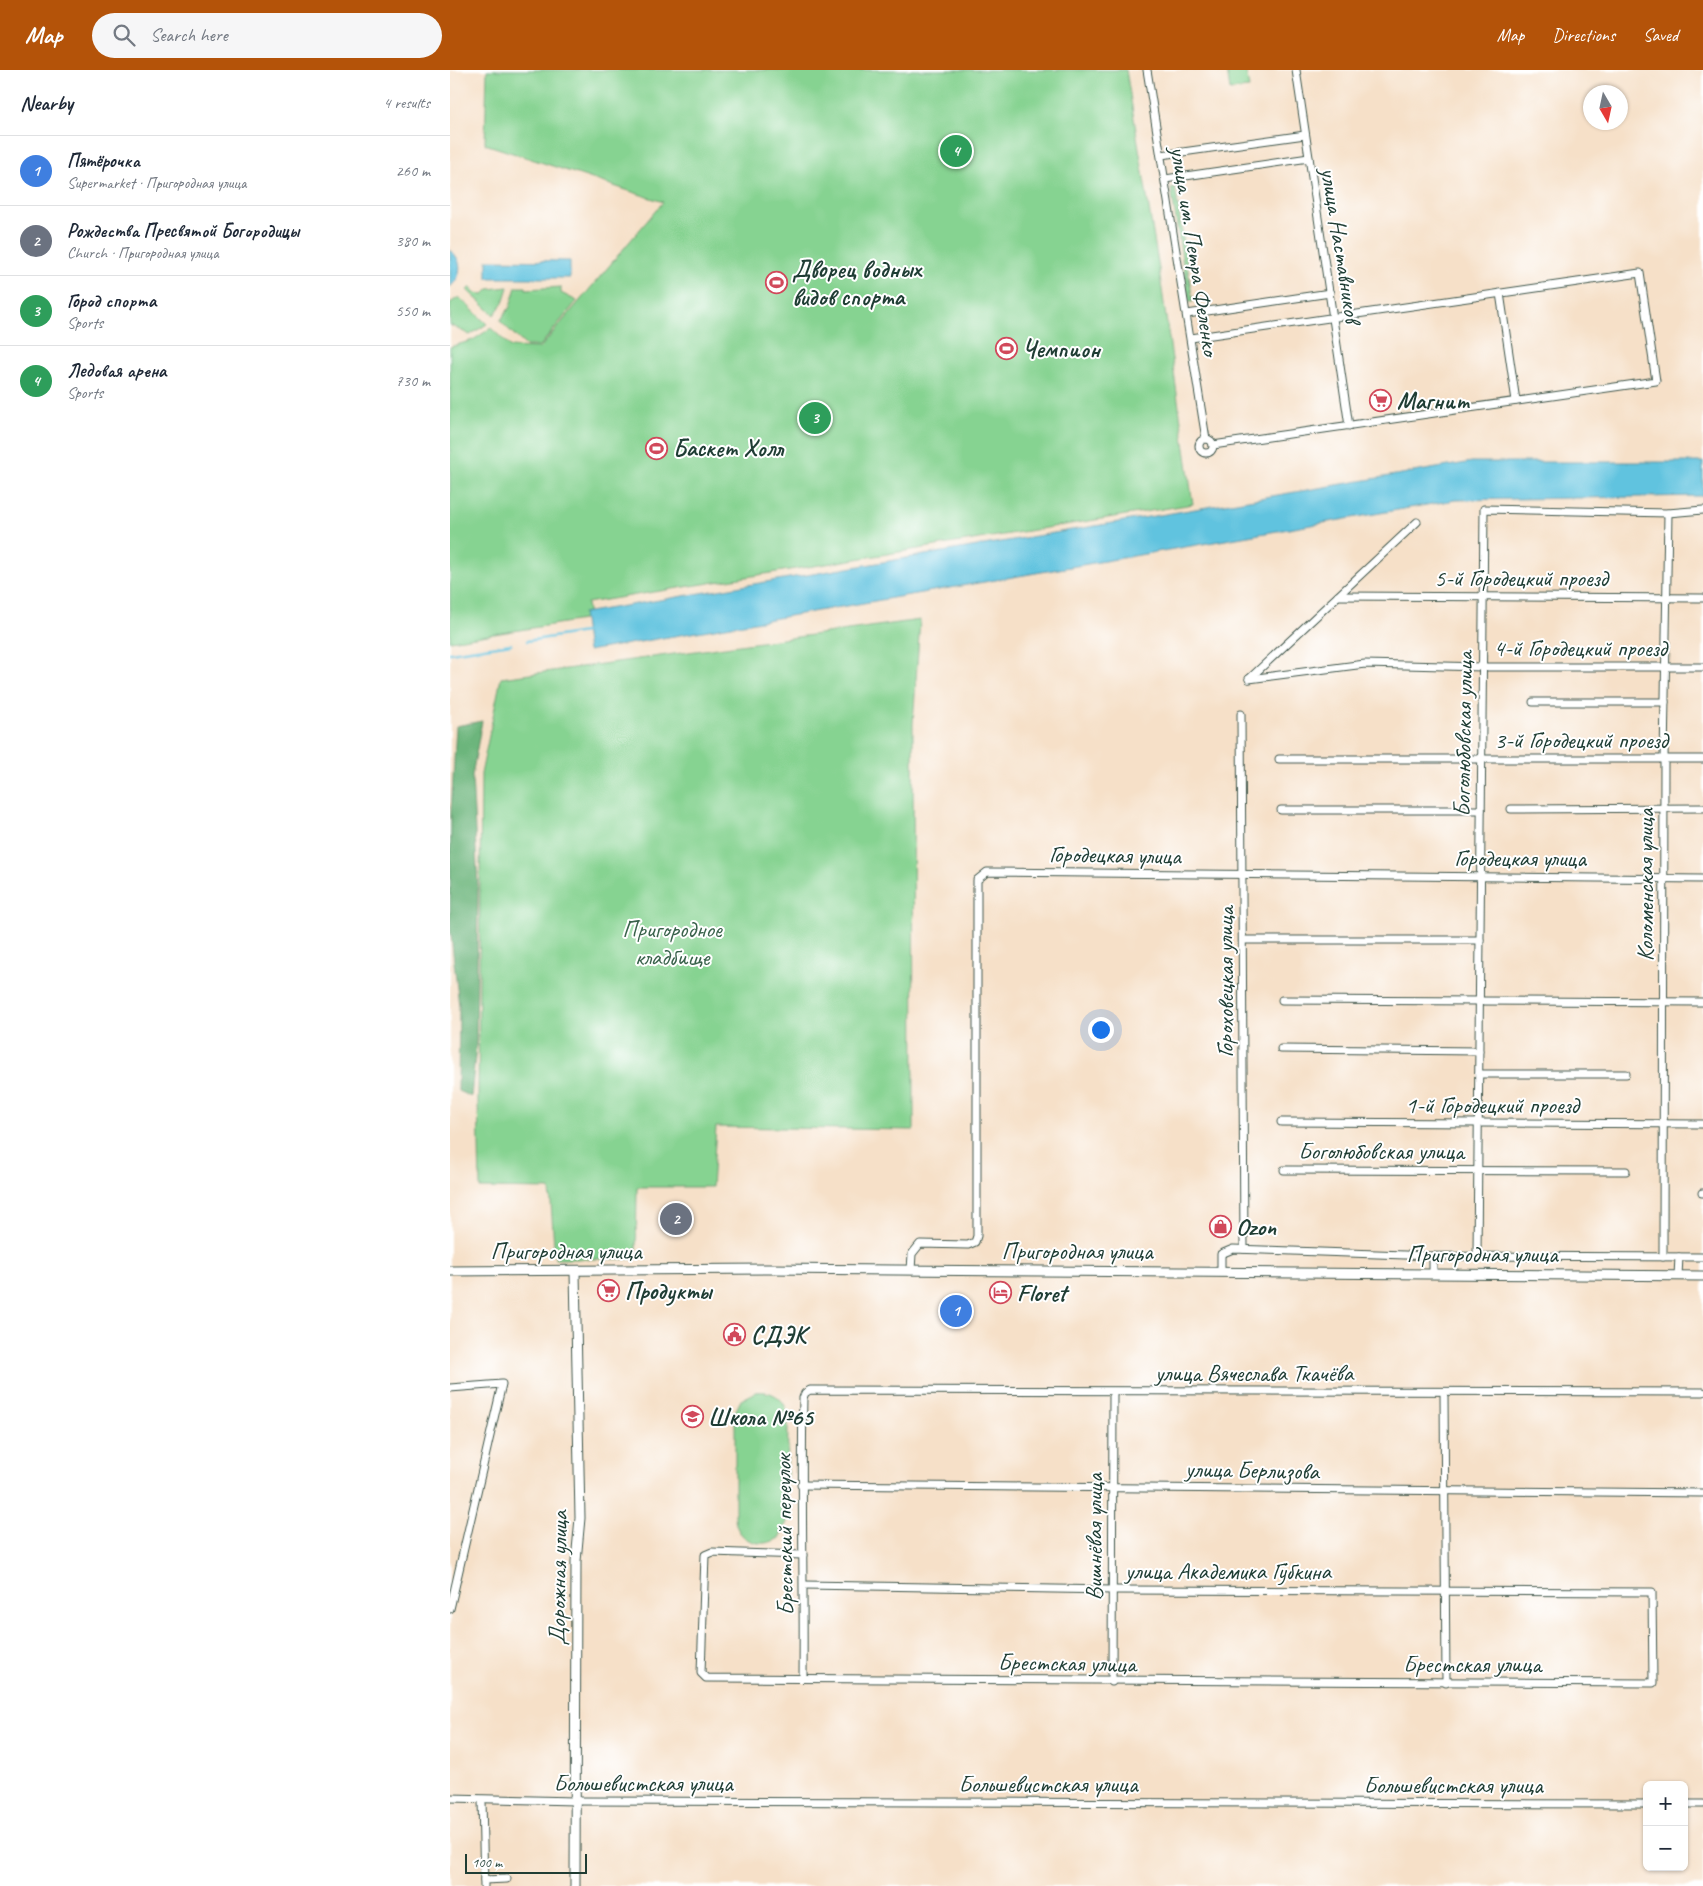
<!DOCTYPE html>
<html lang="en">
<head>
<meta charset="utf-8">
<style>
	:root { --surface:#fff; --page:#f6f6f7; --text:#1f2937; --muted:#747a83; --line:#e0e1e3; --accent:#b45309 }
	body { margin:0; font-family:Caveat,sans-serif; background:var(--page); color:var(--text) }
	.controls { position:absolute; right:15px; bottom:15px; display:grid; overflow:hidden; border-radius:8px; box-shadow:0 1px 4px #0004 }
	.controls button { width:45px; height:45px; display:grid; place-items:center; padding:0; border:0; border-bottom:1px solid var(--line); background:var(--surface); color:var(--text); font:25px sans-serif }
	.compass { position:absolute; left:1133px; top:15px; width:45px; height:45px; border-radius:50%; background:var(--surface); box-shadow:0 1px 4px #0004; rotate:171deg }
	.scale { position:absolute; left:15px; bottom:12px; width:122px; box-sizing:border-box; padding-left:5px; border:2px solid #1f3d34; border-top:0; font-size:14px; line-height:18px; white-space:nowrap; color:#1f3d34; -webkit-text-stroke:4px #fff; paint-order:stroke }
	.you { position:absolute; left:650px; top:959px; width:18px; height:18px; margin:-12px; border:4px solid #fff; border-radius:50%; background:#1a73e8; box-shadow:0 0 0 8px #1a73e833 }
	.badge { display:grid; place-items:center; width:32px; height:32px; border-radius:50%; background:var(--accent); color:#fff; font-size:16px; font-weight:700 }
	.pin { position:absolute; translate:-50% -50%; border:2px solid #fff; box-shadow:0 1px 5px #0006 }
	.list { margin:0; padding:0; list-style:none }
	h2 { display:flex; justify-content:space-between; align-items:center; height:65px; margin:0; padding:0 20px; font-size:21px }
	h2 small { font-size:16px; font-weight:400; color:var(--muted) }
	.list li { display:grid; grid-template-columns:32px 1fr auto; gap:15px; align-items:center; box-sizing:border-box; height:70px; padding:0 20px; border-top:1px solid var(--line) }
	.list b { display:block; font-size:19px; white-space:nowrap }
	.list p { margin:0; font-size:16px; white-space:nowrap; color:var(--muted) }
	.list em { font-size:16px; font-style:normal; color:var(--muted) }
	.icon { flex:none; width:28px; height:28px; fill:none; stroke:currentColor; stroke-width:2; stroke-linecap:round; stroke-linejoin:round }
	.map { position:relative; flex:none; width:1253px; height:1816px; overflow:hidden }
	header { display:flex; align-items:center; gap:30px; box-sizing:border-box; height:70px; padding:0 25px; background:var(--accent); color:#fff }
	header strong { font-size:24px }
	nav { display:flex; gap:28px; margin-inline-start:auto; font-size:18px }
	.search { width:350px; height:45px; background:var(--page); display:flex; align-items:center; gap:12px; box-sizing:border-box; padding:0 18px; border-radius:28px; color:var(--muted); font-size:19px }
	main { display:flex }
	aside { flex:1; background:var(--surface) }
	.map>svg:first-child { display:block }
	.green { fill:#86d391; stroke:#528862 }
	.forest { fill:#6cb57b; stroke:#467958 }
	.water { fill:#61c3df; stroke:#40808a }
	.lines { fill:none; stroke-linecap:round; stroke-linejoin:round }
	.stream { stroke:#61c3df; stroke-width:2.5 }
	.minor-casing { stroke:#3f554a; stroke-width:9 }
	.tertiary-casing { stroke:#3f554a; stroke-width:11 }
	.minor { stroke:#fff; stroke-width:7 }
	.tertiary { stroke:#fff; stroke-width:9 }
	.labels { text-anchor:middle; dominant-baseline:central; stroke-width:4; stroke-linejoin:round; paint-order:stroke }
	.street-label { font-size:24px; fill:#1f3d34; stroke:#fff }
	.poi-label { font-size:24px; font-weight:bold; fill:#1f3d34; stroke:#fff; text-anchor:start }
	.park-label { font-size:24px; fill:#39624b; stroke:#fff }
</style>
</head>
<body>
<header>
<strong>Map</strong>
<div class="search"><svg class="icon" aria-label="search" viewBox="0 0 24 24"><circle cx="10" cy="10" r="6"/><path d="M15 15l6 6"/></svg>Search here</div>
<nav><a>Map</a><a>Directions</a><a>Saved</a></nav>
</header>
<main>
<aside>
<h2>Nearby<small>4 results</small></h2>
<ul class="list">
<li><span class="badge" style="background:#3f7fe0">1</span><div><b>Пятёрочка</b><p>Supermarket · Пригородная улица</p></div><em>260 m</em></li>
<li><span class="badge" style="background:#6b7280">2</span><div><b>Рождества Пресвятой Богородицы</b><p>Church · Пригородная улица</p></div><em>380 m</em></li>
<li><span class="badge" style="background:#2e9e5b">3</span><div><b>Город спорта</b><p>Sports</p></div><em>550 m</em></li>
<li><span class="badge" style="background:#2e9e5b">4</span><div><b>Ледовая арена</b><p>Sports</p></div><em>730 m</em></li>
</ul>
</aside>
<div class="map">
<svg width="1253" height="1816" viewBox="0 0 1253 1816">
	<rect width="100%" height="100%" fill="#fff"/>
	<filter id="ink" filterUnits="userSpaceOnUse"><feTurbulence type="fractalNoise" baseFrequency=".02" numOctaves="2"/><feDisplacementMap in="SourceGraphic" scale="10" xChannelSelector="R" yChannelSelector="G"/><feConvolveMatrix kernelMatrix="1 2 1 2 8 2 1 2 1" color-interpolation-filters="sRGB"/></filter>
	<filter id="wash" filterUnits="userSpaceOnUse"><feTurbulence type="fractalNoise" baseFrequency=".0096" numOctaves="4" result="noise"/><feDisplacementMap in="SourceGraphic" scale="20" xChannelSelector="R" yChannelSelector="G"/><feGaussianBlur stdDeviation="1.12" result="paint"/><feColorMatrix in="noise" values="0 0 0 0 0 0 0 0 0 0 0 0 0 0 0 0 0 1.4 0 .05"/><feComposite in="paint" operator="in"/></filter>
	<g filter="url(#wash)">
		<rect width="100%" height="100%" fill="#f6e0c8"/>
		<!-- green -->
		<g class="green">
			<path d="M37 0H676L709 199 743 434 137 533 139 549 0 571V277L23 270 41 258 61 277 90 278 213 132 35 74Z"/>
			<path d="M777 0H796L799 18 780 20Z"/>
			<path d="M725 117 743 232H739L721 118Z"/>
			<path d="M20 217 25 223 34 224 39 219 58 217 53 233 44 245 17 220Z"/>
			<path d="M66 217H76V219L111 217V223L127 231 90 276H76L50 251 60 237Z"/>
			<path d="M9 227 37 254 20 265 0 255V233Z"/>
			<path d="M470 550 463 654 464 1060 266 1057 262 1117H187L186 1189H105L100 1119 30 1118 28 1031 31 704 51 608Z"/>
			<path d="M306 1322C323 1320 336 1329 338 1347L337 1452 329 1468C310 1480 286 1470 285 1448V1342L291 1330Z"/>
		</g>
		<!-- forest -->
		<path class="forest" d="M32 651 22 706 28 816 26 977 21 1027 8 1021 9 936 0 856 1 742 6 656Z"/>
		<!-- water -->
		<g class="water">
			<path d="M0 180C13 190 13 206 0 217Z"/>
			<path d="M37 190 120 191V208H37Z"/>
			<path d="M1022 392H1253V426L1005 430 138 581 133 543Z"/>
		</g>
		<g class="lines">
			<!-- stream -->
			<g class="stream">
				<path d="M77 571 135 562"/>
				<path d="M0 583 61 574"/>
			</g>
		</g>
	</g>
	<g filter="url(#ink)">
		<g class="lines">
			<defs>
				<g id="minor">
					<path d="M697 0 756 369"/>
					<path d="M846 0 899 356"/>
					<path d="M711 85 855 65"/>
					<path d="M715 109 859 88"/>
					<path d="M1050 223 1066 331"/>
					<path d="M737 244 880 223"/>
					<path d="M741 268 1190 203 1206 311 763 375"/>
					<circle cx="756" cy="376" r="7"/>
					<path d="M888 526 1253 528"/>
					<path d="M799 609 915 594 1033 597H1253"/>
					<path d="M799 609 967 452"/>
					<path d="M1083 632H1215"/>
					<path d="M791 644 794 1179"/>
					<path d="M829 689H1253"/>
					<path d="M1061 739 1253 738"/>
					<path d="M831 740H1031"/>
					<path d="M793 870H1030"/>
					<path d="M832 930 1253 932"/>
					<path d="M831 979 1029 981"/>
					<path d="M1029 1004H1176"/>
					<path d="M831 1052 1253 1054"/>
					<path d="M834 1100 1176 1101"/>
					<path d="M1252 1123H1253"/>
					<path d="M1027 1186 1034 439 1218 443 1253 440"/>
					<path d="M1213 1187 1214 689 1218 443"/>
					<path d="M461 1200 462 1184 470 1174 518 1175 525 1172 527 1166V810L537 802 1253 809"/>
					<path d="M771 1202V1184L783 1179 983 1186 1253 1187"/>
					<path d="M983 1204V1186"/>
					<path d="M1228 1206 1229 1187"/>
					<path d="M0 1318 52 1314 0 1539"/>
					<path d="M994 1323 996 1613"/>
					<path d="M351 1415 1253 1423"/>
					<path d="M353 1485 262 1482 255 1485 251 1603 256 1608 1203 1613 1202 1522 663 1520 354 1515"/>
					<path d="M353 1608C354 1514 351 1421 353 1328L355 1323 360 1320 1253 1322"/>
					<path d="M662 1612 663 1322"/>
					<path d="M0 1728 125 1731 1197 1734"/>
					<path d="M32 1730 34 1816"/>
					<path d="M1234 1734H1253"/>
					<path d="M34 1810 57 1809"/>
				</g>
				<g id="tertiary">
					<path d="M0 1201 318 1199 1253 1206"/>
					<path d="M125 1816 126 1491 130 1448 125 1202"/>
				</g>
			</defs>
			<!-- minor casing -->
			<use href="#minor" class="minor-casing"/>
			<!-- tertiary casing -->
			<use href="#tertiary" class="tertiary-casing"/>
			<!-- minor -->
			<use href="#minor" class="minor"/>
			<!-- tertiary -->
			<use href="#tertiary" class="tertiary"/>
		</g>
	</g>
	<!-- icons -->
	<defs>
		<symbol id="stadium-ring" viewBox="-11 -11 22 22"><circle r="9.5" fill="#fff" stroke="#d1495b" stroke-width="1.5"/><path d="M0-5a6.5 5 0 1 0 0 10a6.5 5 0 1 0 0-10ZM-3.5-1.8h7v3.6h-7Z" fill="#d1495b"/></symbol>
		<symbol id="supermarket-ring" viewBox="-11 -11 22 22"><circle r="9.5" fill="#fff" stroke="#d1495b" stroke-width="1.5"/><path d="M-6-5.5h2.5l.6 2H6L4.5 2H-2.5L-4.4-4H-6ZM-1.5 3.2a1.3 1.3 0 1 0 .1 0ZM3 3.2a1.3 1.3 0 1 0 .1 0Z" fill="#d1495b"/></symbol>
		<symbol id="shop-ring" viewBox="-11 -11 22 22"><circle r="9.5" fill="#fff" stroke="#d1495b" stroke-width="1.5"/><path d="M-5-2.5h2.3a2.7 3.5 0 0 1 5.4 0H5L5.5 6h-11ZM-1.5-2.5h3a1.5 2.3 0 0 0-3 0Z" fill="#d1495b"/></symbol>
		<symbol id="hotel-ring" viewBox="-11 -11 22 22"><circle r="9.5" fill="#fff" stroke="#d1495b" stroke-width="1.5"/><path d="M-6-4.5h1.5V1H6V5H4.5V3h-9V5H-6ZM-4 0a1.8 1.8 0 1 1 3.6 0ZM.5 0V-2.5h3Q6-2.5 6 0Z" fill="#d1495b"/></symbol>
		<symbol id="civic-ring" viewBox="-11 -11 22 22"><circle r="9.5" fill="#fff" stroke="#d1495b" stroke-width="1.5"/><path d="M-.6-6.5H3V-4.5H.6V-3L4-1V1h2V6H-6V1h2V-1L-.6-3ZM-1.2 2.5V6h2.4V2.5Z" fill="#d1495b"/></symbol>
		<symbol id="school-ring" viewBox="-11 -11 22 22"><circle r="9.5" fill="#fff" stroke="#d1495b" stroke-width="1.5"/><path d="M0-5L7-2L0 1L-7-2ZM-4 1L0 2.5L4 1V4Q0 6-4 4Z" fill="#d1495b"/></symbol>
	</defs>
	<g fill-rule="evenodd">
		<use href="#stadium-ring" x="314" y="200" width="25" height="25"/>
		<use href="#stadium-ring" x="544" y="266" width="25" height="25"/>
		<use href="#supermarket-ring" x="918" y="318" width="25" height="25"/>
		<use href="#stadium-ring" x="194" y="366" width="25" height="25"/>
		<use href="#shop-ring" x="758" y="1144" width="25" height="25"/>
		<use href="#supermarket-ring" x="146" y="1208" width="25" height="25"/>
		<use href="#hotel-ring" x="538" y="1210" width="25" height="25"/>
		<use href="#civic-ring" x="272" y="1252" width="25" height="25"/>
		<use href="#school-ring" x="230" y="1334" width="25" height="25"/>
	</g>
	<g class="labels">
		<!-- street labels -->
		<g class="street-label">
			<text transform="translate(891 175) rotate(81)">улица Наставников</text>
			<text transform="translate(745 181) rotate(81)">улица им. Петра Феленко</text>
			<text x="1071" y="508">5-й Городецкий проезд</text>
			<text x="1130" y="578">4-й Городецкий проезд</text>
			<text transform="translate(1013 664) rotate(-89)">Боголюбовская улица</text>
			<text x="1131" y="670">3-й Городецкий проезд</text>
			<text transform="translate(665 785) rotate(1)">Городецкая улица</text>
			<text x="1070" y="788">Городецкая улица</text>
			<text transform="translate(1195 815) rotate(-90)">Коломенская улица</text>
			<text transform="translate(775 912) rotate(-90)">Гороховецкая улица</text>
			<text x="1042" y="1035">1-й Городецкий проезд</text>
			<text x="931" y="1081">Боголюбовская улица</text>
			<text x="116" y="1181">Пригородная улица</text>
			<text x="627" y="1181">Пригородная улица</text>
			<text x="1032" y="1184">Пригородная улица</text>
			<text x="804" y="1303">улица Вячеслава Ткачёва</text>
			<text transform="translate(802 1400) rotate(1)">улица Берлизова</text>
			<text transform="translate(334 1465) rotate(-91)">Брестский переулок</text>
			<text transform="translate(644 1467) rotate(-90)">Вишнёвая улица</text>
			<text x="778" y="1501">улица Академика Губкина</text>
			<text transform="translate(108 1508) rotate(-89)">Дорожная улица</text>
			<text transform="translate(617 1593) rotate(1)">Брестская улица</text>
			<text x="1022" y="1594">Брестская улица</text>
			<text x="193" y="1713">Большевистская улица</text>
			<text x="598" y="1714">Большевистская улица</text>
			<text x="1003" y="1715">Большевистская улица</text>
		</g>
		<!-- poi labels -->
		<g class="poi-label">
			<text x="342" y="199">Дворец водных<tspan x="342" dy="28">видов спорта</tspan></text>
			<text x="572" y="279">Чемпион</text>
			<text x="947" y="331">Магнит</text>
			<text x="223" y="378">Баскет Холл</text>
			<text x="786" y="1157">Ozon</text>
			<text x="175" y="1221">Продукты</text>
			<text x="567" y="1223">Floret</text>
			<text x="301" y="1265">СДЭК</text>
			<text x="258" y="1347">Школа №65</text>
		</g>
		<!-- park labels -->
		<g class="park-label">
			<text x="222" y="859">Пригородное<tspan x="222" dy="28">кладбище</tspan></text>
		</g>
	</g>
</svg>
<div class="controls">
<button>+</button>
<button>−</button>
</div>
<svg class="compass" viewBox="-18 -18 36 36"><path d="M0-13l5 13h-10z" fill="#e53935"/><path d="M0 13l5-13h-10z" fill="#747a83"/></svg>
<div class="scale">100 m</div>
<div class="you"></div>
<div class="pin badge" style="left:506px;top:1241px;background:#3f7fe0">1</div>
<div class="pin badge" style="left:226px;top:1149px;background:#6b7280">2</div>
<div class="pin badge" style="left:365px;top:348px;background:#2e9e5b">3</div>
<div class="pin badge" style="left:506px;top:81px;background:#2e9e5b">4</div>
</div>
</main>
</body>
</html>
